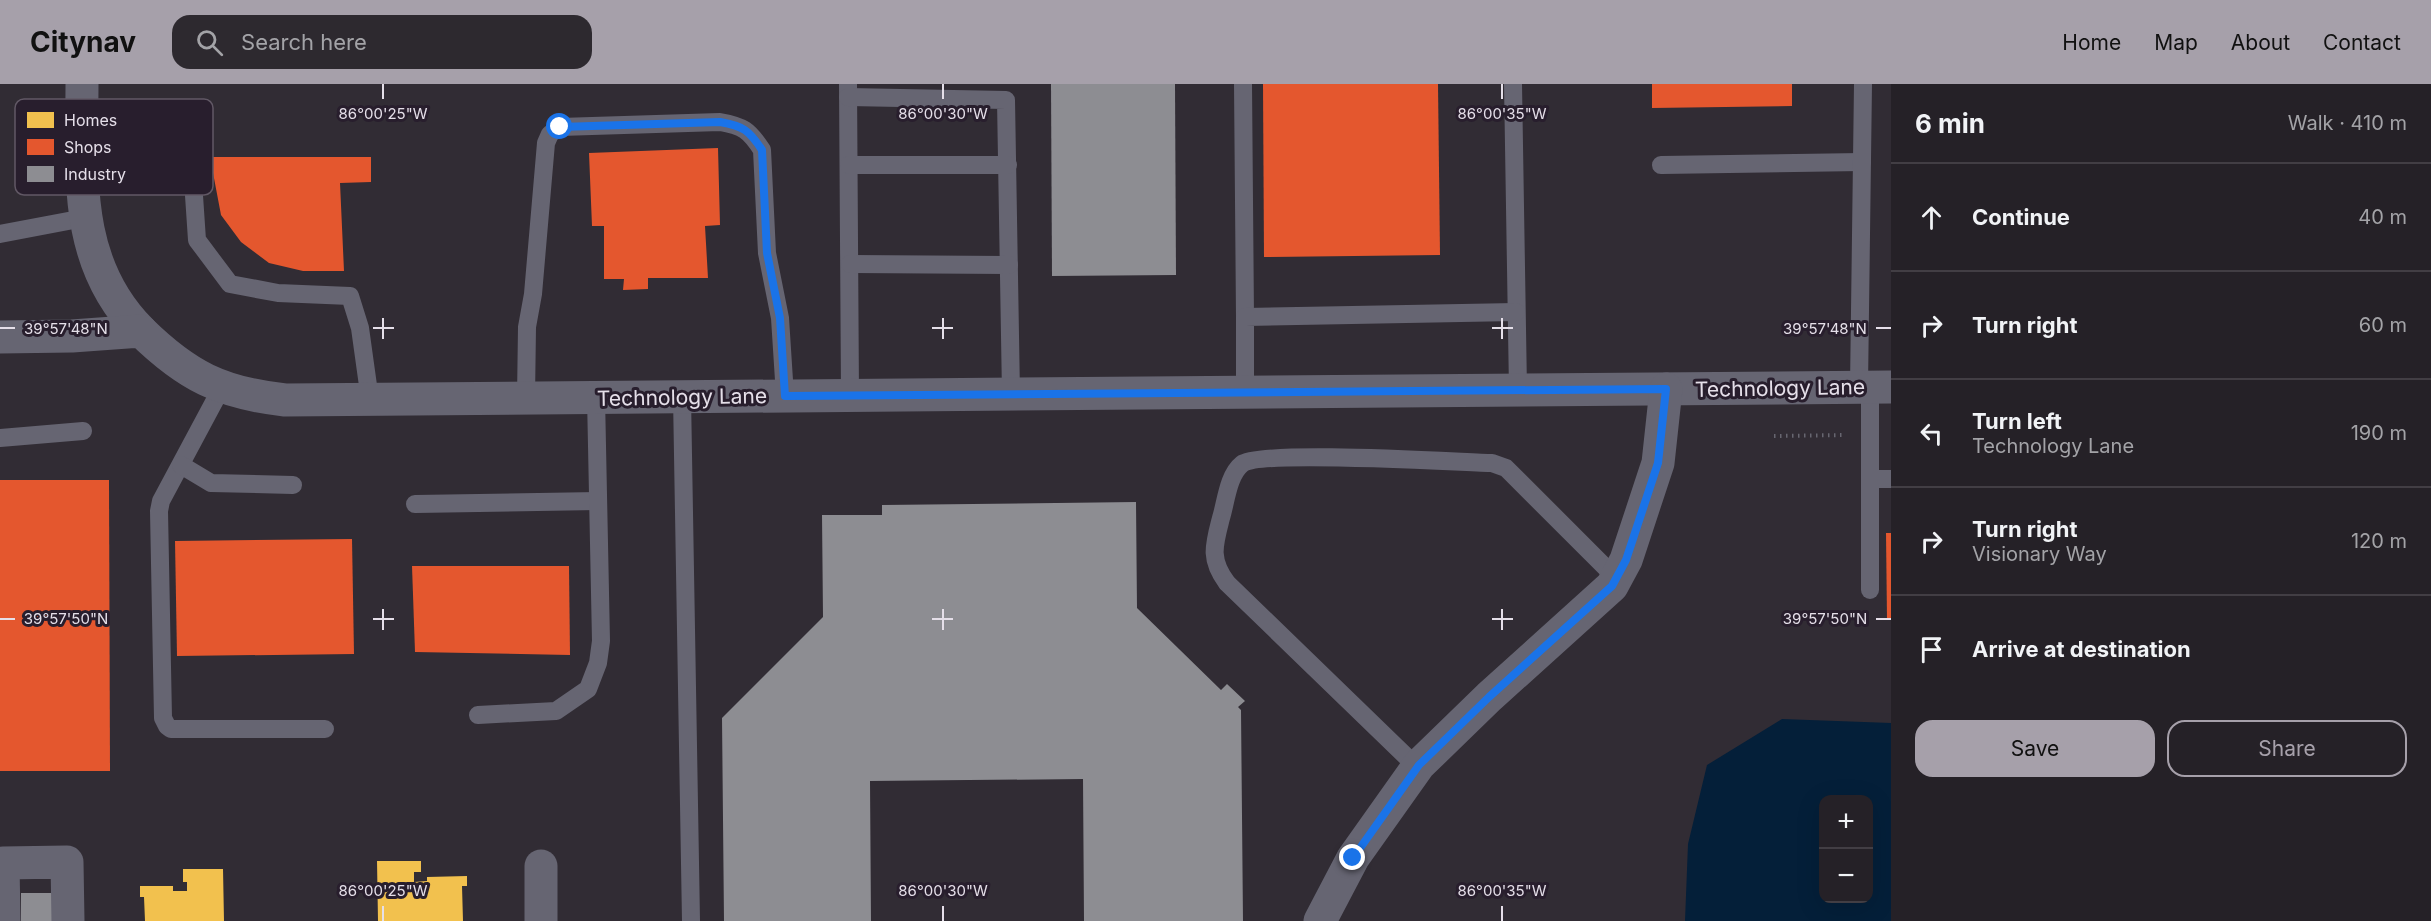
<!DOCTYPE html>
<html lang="en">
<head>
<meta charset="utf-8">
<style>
	:root { --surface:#252127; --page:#2d292f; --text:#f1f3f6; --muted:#a3a3a7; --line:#423e44; --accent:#a6a0aa }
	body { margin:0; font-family:Inter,sans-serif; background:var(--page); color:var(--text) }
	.controls { position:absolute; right:18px; bottom:18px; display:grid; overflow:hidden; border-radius:12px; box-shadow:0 6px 24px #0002 }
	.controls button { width:54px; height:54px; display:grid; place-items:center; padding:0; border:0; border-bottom:2px solid var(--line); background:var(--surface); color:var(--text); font:30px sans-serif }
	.stop { position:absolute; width:18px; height:18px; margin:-14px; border:4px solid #1a73e8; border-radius:50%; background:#fff }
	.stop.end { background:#1a73e8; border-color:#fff; box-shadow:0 2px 6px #0008 }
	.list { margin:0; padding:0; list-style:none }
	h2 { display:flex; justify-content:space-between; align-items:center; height:78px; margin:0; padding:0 24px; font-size:26px }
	h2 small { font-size:20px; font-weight:400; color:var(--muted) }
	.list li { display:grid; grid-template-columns:39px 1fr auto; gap:18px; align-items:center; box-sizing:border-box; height:108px; padding:0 24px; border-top:2px solid var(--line) }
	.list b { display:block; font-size:22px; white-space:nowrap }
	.list p { margin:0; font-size:20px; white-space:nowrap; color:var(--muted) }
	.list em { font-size:20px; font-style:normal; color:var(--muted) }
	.actions { display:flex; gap:12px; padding:18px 24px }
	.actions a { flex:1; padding:14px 0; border:2px solid var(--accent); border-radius:18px; text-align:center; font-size:21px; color:var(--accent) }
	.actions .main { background:var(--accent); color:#111 }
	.icon { flex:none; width:33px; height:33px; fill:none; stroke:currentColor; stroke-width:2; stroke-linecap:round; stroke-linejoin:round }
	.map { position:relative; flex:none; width:1891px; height:837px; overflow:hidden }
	header { display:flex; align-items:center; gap:36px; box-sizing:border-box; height:84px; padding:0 30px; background:var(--accent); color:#111 }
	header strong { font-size:28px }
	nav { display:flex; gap:33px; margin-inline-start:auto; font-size:21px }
	.search { width:420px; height:54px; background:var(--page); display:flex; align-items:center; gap:15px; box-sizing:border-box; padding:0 21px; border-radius:18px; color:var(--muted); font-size:22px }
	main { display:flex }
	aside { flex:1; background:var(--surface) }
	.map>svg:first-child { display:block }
	.water { fill:#041f39; fill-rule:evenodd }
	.homes { fill:#f2c14e }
	.shops { fill:#e4572e }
	.industry { fill:#8d8d92 }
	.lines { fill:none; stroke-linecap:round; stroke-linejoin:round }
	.path { stroke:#676670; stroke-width:4; stroke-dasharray:1.5 4.5; stroke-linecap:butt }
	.lane { stroke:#666572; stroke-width:18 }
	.street { stroke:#666572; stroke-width:33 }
	.route { stroke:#1a73e8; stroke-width:8 }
	.ticks { fill:none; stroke:#e5dfe9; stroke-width:2 }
	.labels { text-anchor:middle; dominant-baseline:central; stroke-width:6; stroke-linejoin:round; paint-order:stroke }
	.street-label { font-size:21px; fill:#e5dfe9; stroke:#281e2d }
	.key { fill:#281e2d; stroke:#615865; stroke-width:1.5 }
	.key-label { font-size:16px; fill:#e5dfe9 }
	.ticks-label { font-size:15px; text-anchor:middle; fill:#e5dfe9; stroke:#281e2d; stroke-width:6; stroke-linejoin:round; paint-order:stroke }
</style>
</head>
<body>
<header>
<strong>Citynav</strong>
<div class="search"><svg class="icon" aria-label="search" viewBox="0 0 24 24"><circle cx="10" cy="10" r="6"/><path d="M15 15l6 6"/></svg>Search here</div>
<nav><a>Home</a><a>Map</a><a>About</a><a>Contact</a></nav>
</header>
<main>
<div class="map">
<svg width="1891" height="837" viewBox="0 0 1891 837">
	<rect width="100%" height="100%" fill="#312c34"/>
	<!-- water -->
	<path class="water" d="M1782 635 1891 639V837H1685L1688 760 1707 681ZM1824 716H1868V814H1824Z"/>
	<!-- homes -->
	<g class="homes">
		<path d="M377 777H421V788H414V798L427 797V793L467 792V802H462L463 837H378Z"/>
		<path d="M183 785H223L224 837H145L144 813H140V802H173V807H187V798H183Z"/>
	</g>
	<!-- shops -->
	<g class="shops">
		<path d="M1263 0H1438L1440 171 1264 173Z"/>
		<path d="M1652 0H1792V22L1652 24Z"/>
		<path d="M718 64 720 141 705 142 708 194H648V205L623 206 624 195H604V142H592L589 69Z"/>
		<path d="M210 73H371V98L340 99 344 187H303L269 179 241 158 221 131Z"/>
		<path d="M0 396H109L110 687H0Z"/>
		<path d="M1886 449H1891V536H1887Z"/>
		<path d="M352 455 354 570 177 572 175 457Z"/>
		<path d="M412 482H569L570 571 415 568Z"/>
	</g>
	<!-- industry -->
	<g class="industry">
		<path d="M1051 0H1175L1176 191 1052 192Z"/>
		<path d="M1136 418 1137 524 1221 606 1227 600 1245 617 1238 623 1241 626 1243 837H1084L1083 695 870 697 871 837H724L722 634 823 533 822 431H882V421Z"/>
		<rect x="21" y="809" width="33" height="28"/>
	</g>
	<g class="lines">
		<!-- path -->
		<path class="path" d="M1774 352 1845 351"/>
		<!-- lane -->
		<g class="lane">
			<path d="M848 0 850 311"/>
			<path d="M1243 0 1245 233"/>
			<path d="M1513 0 1518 306"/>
			<path d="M848 13 1006 16 1011 310"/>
			<path d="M82 48 165 51 191 67 197 156 230 200 278 209 350 212 360 244 370 316"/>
			<path d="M849 81H1008"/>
			<path d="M1661 81 1862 78"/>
			<path d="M0 150 84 134"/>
			<path d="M850 180 1009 181"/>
			<path d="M222 303 161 417 159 427 163 634 167 642 171 645H325"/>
			<path d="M1859 303 1863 0"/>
			<path d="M1245 308V233L1516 228"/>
			<path d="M682 312 691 837"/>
			<path d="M526 314 527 243 533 210 546 59 550 50 560 43 720 38C743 42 749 46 762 66L767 169 780 234 785 312"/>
			<path d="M0 354 83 347"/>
			<path d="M181 381 211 399 293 401"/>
			<path d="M1870 395H1891"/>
			<path d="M415 420 598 417"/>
			<path d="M1870 506V303"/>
			<path d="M478 631 556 627 588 605 598 579 601 557 596 313"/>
			<path d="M1417 683 1227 499C1209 475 1214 461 1221 434 1226 418 1228 391 1242 380 1260 366 1456 378 1492 379L1506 384 1616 494"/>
		</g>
		<!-- street -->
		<g class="street">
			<path d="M82 0C82 89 72 178 141 247"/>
			<path d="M0 253 72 252 141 247C187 292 221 309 285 316L1891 303"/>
			<path d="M541 782V837"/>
			<path d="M4 837 3 779 67 778 68 837"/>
			<path d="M1320 837 1353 774 1419 681 1489 613 1612 502 1626 476 1658 379 1666 305"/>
		</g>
	</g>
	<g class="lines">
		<!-- route -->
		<path class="route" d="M560 43 720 38C743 42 749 46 762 66L767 169 780 234 785 312 1666 305 1658 379 1626 476 1612 502 1489 613 1419 681 1353 774"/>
	</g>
	<!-- ticks -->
	<path class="ticks" d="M383 0V15M943 0V15M1502 0V15M383 234V255M943 234V255M1502 234V255M0 244H15M373 244H394M932 244H953M1492 244H1513M1876 244H1891M383 525V546M943 525V546M1502 525V546M0 535H15M373 535H394M932 535H953M1492 535H1513M1876 535H1891M383 822V837M943 822V837M1502 822V837"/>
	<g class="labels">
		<!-- street labels -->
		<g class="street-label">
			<text transform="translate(1780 304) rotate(-1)">Technology Lane</text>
			<text transform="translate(682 313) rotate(-1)">Technology Lane</text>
		</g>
	</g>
	<!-- legend -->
	<rect x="15" y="15" width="198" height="96" rx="9" class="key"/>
	<rect x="27" y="28" width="27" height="16" fill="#f2c14e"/>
	<rect x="27" y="55" width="27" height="16" fill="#e4572e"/>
	<rect x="27" y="82" width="27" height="16" fill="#8d8d92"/>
	<g class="key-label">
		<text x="64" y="42">Homes</text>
		<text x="64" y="69">Shops</text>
		<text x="64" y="96">Industry</text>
	</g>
	<g class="ticks-label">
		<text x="383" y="35">86°00'25"W</text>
		<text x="943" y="35">86°00'30"W</text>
		<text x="1502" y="35">86°00'35"W</text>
		<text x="1825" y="250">39°57'48"N</text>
		<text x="66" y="250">39°57'48"N</text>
		<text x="1825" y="540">39°57'50"N</text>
		<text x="66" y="540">39°57'50"N</text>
		<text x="383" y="812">86°00'25"W</text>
		<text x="943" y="812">86°00'30"W</text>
		<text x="1502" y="812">86°00'35"W</text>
	</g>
</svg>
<div class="controls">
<button>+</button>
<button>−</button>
</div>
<div class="stop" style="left:560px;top:43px"></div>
<div class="stop end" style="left:1353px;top:774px"></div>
</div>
<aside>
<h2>6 min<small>Walk · 410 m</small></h2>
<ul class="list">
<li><svg class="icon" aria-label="ahead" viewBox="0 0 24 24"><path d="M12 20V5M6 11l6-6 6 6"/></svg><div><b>Continue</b></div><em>40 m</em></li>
<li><svg class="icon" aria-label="right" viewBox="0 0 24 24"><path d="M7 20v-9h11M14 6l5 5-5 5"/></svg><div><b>Turn right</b></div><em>60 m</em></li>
<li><svg class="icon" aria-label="left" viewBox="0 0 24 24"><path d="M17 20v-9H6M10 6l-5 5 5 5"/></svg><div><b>Turn left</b><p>Technology Lane</p></div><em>190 m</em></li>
<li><svg class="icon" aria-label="right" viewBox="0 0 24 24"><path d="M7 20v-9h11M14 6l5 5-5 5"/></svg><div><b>Turn right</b><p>Visionary Way</p></div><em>120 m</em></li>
<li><svg class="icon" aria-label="arrive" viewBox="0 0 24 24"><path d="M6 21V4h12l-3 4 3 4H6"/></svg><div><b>Arrive at destination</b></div></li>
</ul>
<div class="actions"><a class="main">Save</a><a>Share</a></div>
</aside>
</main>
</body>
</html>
